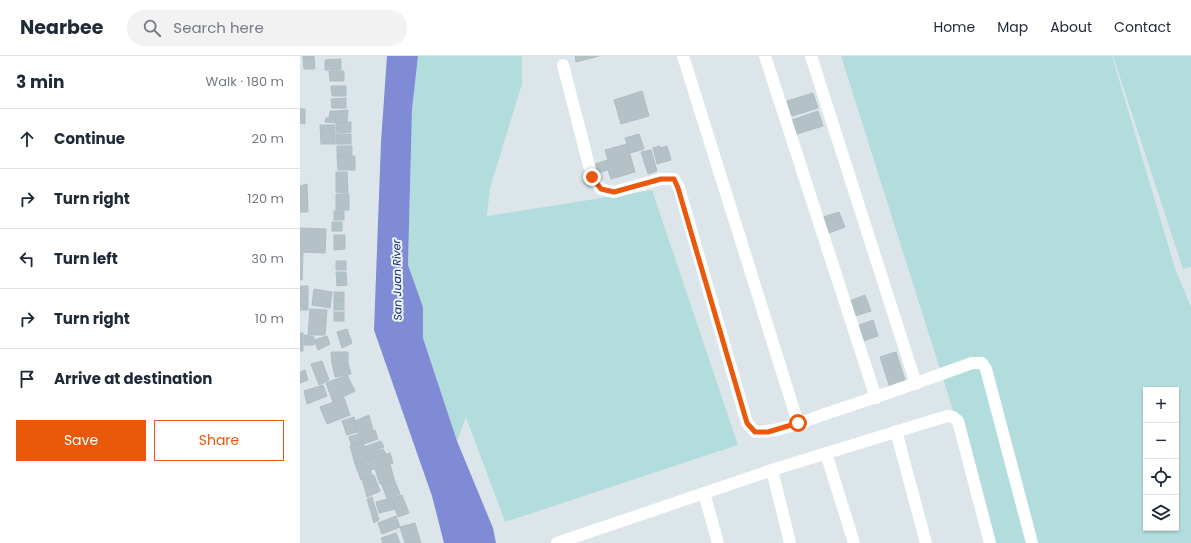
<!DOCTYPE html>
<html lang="en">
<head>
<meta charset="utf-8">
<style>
	:root { --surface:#fff; --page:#f2f2f3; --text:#1f2937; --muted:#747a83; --line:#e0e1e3; --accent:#ea580c }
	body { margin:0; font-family:Poppins,sans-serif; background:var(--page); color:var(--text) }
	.controls { position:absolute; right:12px; bottom:12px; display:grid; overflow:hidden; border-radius:0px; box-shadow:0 1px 3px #0004 }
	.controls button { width:36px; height:36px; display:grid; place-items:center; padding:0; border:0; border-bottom:1px solid var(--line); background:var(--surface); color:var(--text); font:20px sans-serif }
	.stop { position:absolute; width:12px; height:12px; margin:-9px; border:3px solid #ea580c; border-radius:50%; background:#fff }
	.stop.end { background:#ea580c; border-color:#fff; box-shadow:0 1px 4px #0008 }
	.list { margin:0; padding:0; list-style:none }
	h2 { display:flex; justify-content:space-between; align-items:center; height:52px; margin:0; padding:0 16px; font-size:17px }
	h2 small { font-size:13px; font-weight:400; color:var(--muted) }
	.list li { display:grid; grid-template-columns:26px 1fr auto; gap:12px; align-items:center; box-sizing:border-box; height:60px; padding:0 16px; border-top:1px solid var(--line) }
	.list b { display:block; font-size:15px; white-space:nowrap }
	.list em { font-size:13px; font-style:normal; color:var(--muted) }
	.actions { display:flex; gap:8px; padding:12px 16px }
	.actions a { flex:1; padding:9px 0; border:1px solid var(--accent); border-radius:0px; text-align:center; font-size:14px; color:var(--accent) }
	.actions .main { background:var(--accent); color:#fff }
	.icon { flex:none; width:22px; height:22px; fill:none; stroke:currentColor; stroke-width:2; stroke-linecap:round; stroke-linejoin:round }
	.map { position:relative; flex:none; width:891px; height:487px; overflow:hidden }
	header { display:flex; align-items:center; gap:24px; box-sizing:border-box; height:56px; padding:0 20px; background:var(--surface); border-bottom:1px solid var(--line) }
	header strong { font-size:19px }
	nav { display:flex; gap:22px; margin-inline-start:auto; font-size:14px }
	.search { width:280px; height:36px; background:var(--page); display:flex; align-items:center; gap:10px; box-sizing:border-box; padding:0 14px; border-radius:22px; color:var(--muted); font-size:15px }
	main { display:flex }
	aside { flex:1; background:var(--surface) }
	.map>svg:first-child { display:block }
	.green { fill:#b3dddc; fill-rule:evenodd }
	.water { fill:#7f8bd4 }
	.building { fill:#b4c2c7; stroke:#aebdc4 }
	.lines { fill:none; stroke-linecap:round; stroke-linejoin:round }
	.street { stroke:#fff; stroke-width:12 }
	.route { stroke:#ea580c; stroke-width:5 }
	.labels { text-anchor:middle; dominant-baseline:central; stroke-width:4; stroke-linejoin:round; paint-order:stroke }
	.water-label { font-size:11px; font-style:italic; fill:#142179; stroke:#edf4f6 }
</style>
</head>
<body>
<header>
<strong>Nearbee</strong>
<div class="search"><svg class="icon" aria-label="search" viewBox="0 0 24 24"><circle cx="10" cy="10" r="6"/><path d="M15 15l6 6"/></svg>Search here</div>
<nav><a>Home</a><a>Map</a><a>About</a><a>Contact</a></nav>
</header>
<main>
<aside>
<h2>3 min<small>Walk · 180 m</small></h2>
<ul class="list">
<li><svg class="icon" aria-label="ahead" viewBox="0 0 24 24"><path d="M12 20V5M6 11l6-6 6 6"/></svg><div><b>Continue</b></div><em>20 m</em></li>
<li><svg class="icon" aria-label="right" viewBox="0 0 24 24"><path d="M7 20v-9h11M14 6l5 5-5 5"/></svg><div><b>Turn right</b></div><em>120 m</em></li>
<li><svg class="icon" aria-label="left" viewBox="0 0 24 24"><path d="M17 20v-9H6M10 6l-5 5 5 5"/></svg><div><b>Turn left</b></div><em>30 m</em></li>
<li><svg class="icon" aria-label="right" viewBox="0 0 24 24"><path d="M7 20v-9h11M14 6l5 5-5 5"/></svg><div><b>Turn right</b></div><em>10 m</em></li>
<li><svg class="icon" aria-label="arrive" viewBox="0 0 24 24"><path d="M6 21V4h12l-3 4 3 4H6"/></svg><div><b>Arrive at destination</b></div></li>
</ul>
<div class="actions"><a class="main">Save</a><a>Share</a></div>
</aside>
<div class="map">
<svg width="891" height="487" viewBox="0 0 891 487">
	<rect width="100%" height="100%" fill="#dce6ea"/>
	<!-- green -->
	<g class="green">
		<path d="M118 0H222V28L190 132 187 160 352 134 438 389 205 466 166 361 157 385 123 282V251L108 209 112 54Z"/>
		<path d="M541 0H812L875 212 891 251V487H695ZM846 334H876V472H846Z"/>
		<path d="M813 0H891V211L883 213Z"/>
	</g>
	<!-- water -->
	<path class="water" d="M87 0H118L112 54 108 209 123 251V282L157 385 193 472 196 487H144L132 440 74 274 81 86Z"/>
	<!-- building -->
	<g class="building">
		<path d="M3 0H14V2L3 3Z"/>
		<path d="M275 0H299L276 6Z"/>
		<path d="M14 2 15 13H4L3 3Z"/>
		<path d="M41 3V14H25V4Z"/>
		<path d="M29 15H44V25H30Z"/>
		<path d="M31 30H46V40H32Z"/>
		<path d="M342 35 349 60 321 68 314 44Z"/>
		<path d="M513 37 518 52 492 60 487 45Z"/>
		<path d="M46 42V52H32L31 43Z"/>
		<path d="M0 53H5V68L0 67Z"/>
		<path d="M48 54 47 66 36 67V55Z"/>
		<path d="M30 55H36V62H29Z"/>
		<path d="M518 55 523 70 497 78 492 64Z"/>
		<path d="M26 62H36V67L25 66Z"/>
		<path d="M51 66V76L37 77 36 67Z"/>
		<path d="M20 69H35V88H21Z"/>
		<rect x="36" y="78" width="15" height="10"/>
		<path d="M339 78 344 93 330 97 325 82Z"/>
		<path d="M327 88 335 116 311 123 308 114 297 117 295 108 308 104 305 94Z"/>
		<path d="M37 90H52V99L37 100Z"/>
		<path d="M360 90V92L367 90 371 104 357 108 353 92Z"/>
		<path d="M351 94 357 115 348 118 341 96Z"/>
		<path d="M37 100H55V114H38Z"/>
		<path d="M36 116H47L48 137 36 136Z"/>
		<path d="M7 128 8 156H0V130Z"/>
		<rect x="36" y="138" width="13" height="16"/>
		<rect x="34" y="155" width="10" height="9"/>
		<path d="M539 156 545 171 526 178 520 162Z"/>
		<rect x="32" y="166" width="10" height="9"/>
		<path d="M0 172 26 173 25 197 0 196Z"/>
		<path d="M34 179H45V193L34 194Z"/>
		<path d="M0 196 3 197 2 224H0Z"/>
		<rect x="36" y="205" width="10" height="9"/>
		<path d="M36 216H46L47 229 37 230Z"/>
		<rect x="0" y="230" width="8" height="24"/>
		<path d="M14 233 32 236 30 252 12 249Z"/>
		<rect x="34" y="236" width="10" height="9"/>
		<path d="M565 239 571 255 552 261 547 246Z"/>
		<rect x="34" y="245" width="10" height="9"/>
		<path d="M10 253 27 254 25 279H8Z"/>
		<rect x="34" y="256" width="10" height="9"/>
		<path d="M573 264 578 280 560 286 554 271Z"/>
		<path d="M47 273 52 287 42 292 37 276Z"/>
		<rect x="0" y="277" width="3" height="18"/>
		<path d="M4 279 14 281V289H4Z"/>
		<path d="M27 280 30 288 18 294 14 284Z"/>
		<path d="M31 296H48V307H32Z"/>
		<path d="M596 296 607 330 591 335 580 301Z"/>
		<path d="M22 305 29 324 19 329 11 308Z"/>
		<path d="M32 307H48L51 318 35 321Z"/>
		<path d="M5 314 8 324 0 327V316Z"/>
		<path d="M47 319 55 335 33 346 26 327Z"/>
		<path d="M23 329 27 340 7 348 4 335Z"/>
		<path d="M44 342 50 359 27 368 20 351Z"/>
		<path d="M69 359 73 374 59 378 55 365Z"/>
		<path d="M54 361 58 376 47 379 42 365Z"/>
		<path d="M75 374 78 383 64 388 60 379Z"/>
		<path d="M59 378 63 386 51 389 49 381Z"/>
		<path d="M81 385 84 391 67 397 64 391Z"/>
		<path d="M63 386 68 404 55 408 50 390Z"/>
		<path d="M83 393 86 398 68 404 67 398Z"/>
		<path d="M90 397 93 407 71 414 68 404Z"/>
		<path d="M67 405 72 419 61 424 55 408Z"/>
		<path d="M90 408 94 423 80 428 75 413Z"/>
		<path d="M74 419 80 435 67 441 62 423Z"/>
		<path d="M94 423 100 438 87 442 81 427Z"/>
		<path d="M102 439 109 457 98 461 91 442Z"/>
		<path d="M72 441 79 464 74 467 67 443Z"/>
		<path d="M91 442 95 453 79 457 76 446Z"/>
		<path d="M96 460 100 471 82 478 78 467Z"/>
		<path d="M115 467 121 487H105L100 471Z"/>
		<path d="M96 477 100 487H83L81 482Z"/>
	</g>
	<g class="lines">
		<!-- street -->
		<g class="street">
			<path d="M383 0 498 367"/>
			<path d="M465 0 576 342"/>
			<path d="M511 0 616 328"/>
			<path d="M263 9 292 121 301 133 314 136 361 123H374L379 132 447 367 455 376C481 376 507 364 531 356 578 341 625 324 672 307H682L686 313 732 487"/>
			<path d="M596 375 626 487"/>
			<path d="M526 397 554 487"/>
			<path d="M472 414 490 487"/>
			<path d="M404 437 418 487"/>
			<path d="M257 487 472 414 647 360 653 361 658 365 690 487"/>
		</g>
	</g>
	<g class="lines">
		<!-- route -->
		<path class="route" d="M292 121 301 133 314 136 361 123H374L378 132 447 367 455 376H468L498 367"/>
	</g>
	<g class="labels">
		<!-- water labels -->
		<g class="water-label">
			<text transform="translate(97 224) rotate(-91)">San Juan River</text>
		</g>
	</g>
</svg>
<div class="controls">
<button>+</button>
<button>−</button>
<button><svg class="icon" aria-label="locate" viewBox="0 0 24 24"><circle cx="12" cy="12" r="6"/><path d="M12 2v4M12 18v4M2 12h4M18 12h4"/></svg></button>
<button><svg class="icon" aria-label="layers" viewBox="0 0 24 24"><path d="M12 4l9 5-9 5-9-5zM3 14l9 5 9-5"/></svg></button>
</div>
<div class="stop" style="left:498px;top:367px"></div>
<div class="stop end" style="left:292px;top:121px"></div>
</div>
</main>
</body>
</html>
